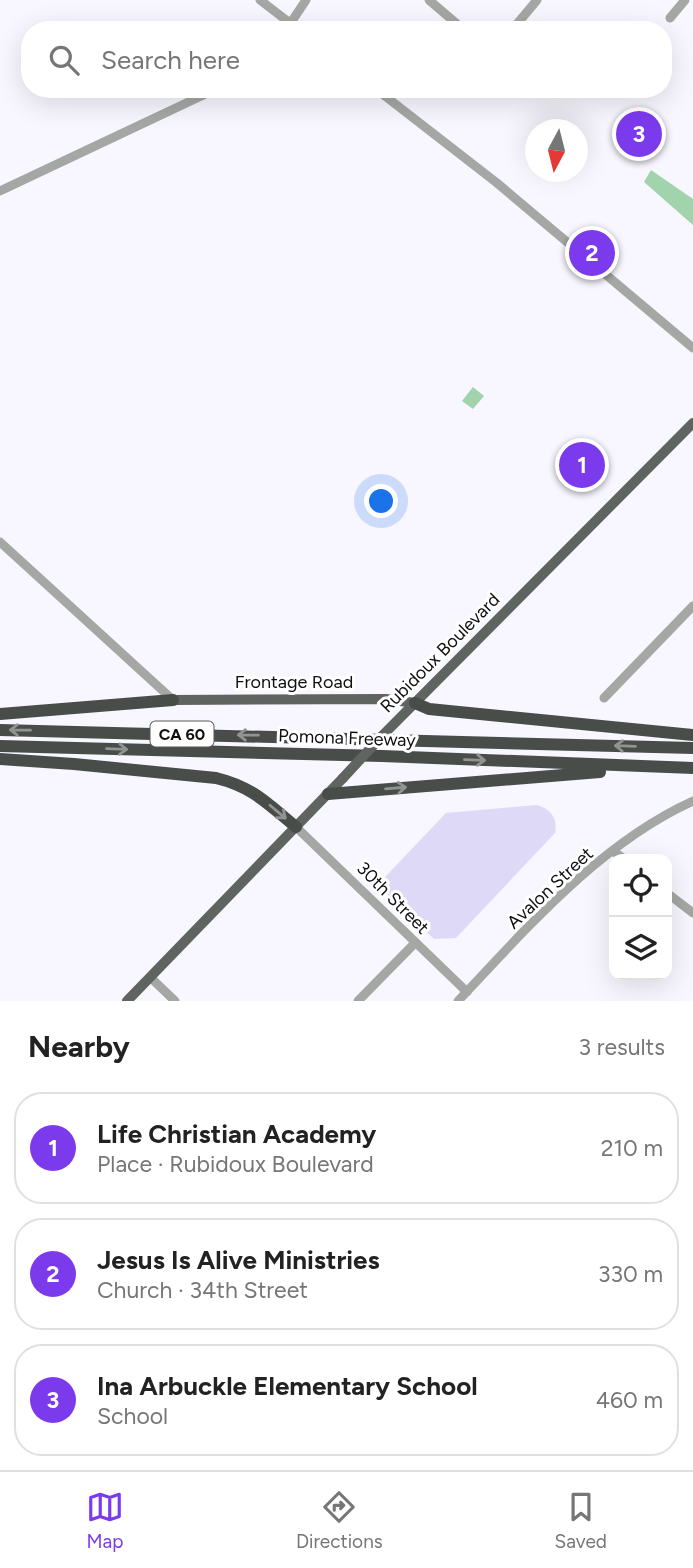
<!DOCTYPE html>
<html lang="en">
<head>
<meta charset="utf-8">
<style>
	:root { --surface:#fff; --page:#f6f6f6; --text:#222; --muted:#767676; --line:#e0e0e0; --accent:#7c3aed }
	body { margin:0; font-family:Figtree,sans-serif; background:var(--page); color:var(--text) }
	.controls { position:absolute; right:21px; bottom:21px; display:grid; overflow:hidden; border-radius:14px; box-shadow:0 7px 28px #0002 }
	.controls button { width:63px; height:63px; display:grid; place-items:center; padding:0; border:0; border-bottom:2px solid var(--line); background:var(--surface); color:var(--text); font:35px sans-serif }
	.compass { position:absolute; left:525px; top:119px; width:63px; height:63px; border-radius:50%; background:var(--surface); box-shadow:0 7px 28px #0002; rotate:187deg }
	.you { position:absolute; left:382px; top:502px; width:24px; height:24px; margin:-18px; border:5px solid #fff; border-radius:50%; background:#1a73e8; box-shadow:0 0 0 10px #1a73e833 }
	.badge { display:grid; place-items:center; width:46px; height:46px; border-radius:50%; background:var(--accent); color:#fff; font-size:23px; font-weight:700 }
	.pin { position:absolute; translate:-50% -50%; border:4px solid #fff; box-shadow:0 2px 7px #0006 }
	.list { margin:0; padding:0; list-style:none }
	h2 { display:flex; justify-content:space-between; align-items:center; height:91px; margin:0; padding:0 28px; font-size:30px }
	h2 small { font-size:23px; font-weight:400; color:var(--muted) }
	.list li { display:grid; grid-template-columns:46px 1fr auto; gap:21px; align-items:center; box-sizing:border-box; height:112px; margin:0 14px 14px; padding:0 14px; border:2px solid var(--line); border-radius:28px }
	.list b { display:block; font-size:26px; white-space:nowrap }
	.list p { margin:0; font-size:23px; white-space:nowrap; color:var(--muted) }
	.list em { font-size:23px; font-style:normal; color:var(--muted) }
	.icon { flex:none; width:38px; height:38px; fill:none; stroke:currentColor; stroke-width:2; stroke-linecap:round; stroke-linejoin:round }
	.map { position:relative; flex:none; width:693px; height:1001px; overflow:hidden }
	.search { position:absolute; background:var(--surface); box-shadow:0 7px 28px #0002; left:21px; right:21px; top:21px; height:77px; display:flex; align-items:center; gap:18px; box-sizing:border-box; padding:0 24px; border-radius:28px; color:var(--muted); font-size:26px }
	.sheet { height:469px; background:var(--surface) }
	nav { display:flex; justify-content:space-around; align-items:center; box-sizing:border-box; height:98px; border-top:2px solid var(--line); background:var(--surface); font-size:19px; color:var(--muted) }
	nav a { display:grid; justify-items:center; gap:4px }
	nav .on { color:var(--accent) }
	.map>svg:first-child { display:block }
	.green { fill:#a1d3ac }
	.water { fill:#dfd9f8 }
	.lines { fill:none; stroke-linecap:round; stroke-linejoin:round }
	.minor { stroke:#a4a7a4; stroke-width:9 }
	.major { stroke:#606461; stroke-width:10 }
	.highway { stroke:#484d49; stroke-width:12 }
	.major-bridge { stroke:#606461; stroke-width:10 }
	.oneway { stroke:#919492 }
	.labels { text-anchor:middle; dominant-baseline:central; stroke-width:6; stroke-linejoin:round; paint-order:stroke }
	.shield { fill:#fff; stroke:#565658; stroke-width:2 }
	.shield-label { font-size:16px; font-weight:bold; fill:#0e0d10 }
	.street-label { font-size:18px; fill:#0e0d10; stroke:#fff }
</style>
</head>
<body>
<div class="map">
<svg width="693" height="1001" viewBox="0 0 693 1001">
	<rect width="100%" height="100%" fill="#f8f6fe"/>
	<!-- green -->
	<g class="green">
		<path d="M651 170 693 199V225L644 182Z"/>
		<path d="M473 387 484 396 473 409 462 401Z"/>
	</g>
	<!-- water -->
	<path class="water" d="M537 805C551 809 558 819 555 833L456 938 434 939 384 892 382 883 386 876 446 813Z"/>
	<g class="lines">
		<!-- minor -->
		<g class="minor">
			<path d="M260 0 299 30"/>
			<path d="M429 0 464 30"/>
			<path d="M670 18 685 0"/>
			<path d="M286 30 306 0"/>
			<path d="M512 30 537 0"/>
			<path d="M376 89 497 183 693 348"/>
			<path d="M0 191 216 89"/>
			<path d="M0 542 173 700"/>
			<path d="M604 698 693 606"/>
			<path d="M296 827 467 992"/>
			<path d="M613 851 624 859"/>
			<path d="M667 893 693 913"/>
			<path d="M150 977 175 1001"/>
			<path d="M358 1001 415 943"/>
			<path d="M458 1001C527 928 600 843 693 801"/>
		</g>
		<!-- major -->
		<g class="major">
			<path d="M173 700 386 699 415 703"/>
			<path d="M381 737 693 423"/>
			<path d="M127 1001 343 778"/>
		</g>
		<!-- highway -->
		<g class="highway">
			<path d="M415 703 429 709 693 735"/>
			<path d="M0 714 173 700"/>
			<path d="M0 730 693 748"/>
			<path d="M0 746 382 756 693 768"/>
			<path d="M0 759 74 764 216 778C253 787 268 804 296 827"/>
			<path d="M328 794 600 772"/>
		</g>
		<!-- major-bridge -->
		<path class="major-bridge" d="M343 778 381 737"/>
	</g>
	<!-- one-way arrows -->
	<defs><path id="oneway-shaft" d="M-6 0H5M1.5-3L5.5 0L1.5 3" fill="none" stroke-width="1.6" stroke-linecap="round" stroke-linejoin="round" transform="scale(1.75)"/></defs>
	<g class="oneway">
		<use href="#oneway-shaft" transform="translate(20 730) rotate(-179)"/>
		<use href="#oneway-shaft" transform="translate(248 735) rotate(-179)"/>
		<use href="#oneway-shaft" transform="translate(625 746) rotate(-178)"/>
		<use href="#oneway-shaft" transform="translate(117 749) rotate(2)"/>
		<use href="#oneway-shaft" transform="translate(475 760) rotate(2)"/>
		<use href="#oneway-shaft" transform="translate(396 788) rotate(-5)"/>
		<use href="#oneway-shaft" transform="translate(278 812) rotate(40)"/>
	</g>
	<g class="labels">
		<!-- shield labels -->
		<rect class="shield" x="150.5" y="721.5" width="63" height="25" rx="5"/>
		<g class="shield-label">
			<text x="182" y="734">CA 60</text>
		</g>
		<!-- street labels -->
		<g class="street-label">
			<text transform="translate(440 653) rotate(-45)">Rubidoux Boulevard</text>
			<text x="294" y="682">Frontage Road</text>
			<text transform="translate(347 738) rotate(2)">Pomona Freeway</text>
			<text transform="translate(550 888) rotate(-43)">Avalon Street</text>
			<text transform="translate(393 898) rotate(45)">30th Street</text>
		</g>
	</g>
</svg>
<div class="controls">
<button><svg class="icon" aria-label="locate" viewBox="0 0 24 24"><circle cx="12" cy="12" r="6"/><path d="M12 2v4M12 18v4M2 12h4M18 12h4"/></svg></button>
<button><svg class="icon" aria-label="layers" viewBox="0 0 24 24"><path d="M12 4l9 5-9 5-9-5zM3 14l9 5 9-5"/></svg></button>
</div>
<svg class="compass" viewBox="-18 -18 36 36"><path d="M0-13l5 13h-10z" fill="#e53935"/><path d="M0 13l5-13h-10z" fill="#767676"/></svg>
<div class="you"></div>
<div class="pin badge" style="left:582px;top:465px">1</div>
<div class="pin badge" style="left:592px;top:253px">2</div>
<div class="pin badge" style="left:639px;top:134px">3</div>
<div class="search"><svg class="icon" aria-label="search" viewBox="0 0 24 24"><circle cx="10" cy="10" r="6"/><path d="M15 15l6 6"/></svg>Search here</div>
</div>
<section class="sheet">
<h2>Nearby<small>3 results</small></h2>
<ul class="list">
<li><span class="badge">1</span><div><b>Life Christian Academy</b><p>Place · Rubidoux Boulevard</p></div><em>210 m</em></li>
<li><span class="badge">2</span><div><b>Jesus Is Alive Ministries</b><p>Church · 34th Street</p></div><em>330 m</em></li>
<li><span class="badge">3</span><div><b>Ina Arbuckle Elementary School</b><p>School</p></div><em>460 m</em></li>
</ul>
</section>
<nav>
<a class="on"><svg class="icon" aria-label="map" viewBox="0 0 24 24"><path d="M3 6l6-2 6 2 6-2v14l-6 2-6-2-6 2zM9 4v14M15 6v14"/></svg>Map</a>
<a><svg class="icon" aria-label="directions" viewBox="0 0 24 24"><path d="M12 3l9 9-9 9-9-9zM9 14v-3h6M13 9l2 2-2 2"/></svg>Directions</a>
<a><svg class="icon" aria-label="saved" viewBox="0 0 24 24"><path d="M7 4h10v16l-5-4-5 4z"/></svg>Saved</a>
</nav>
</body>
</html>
